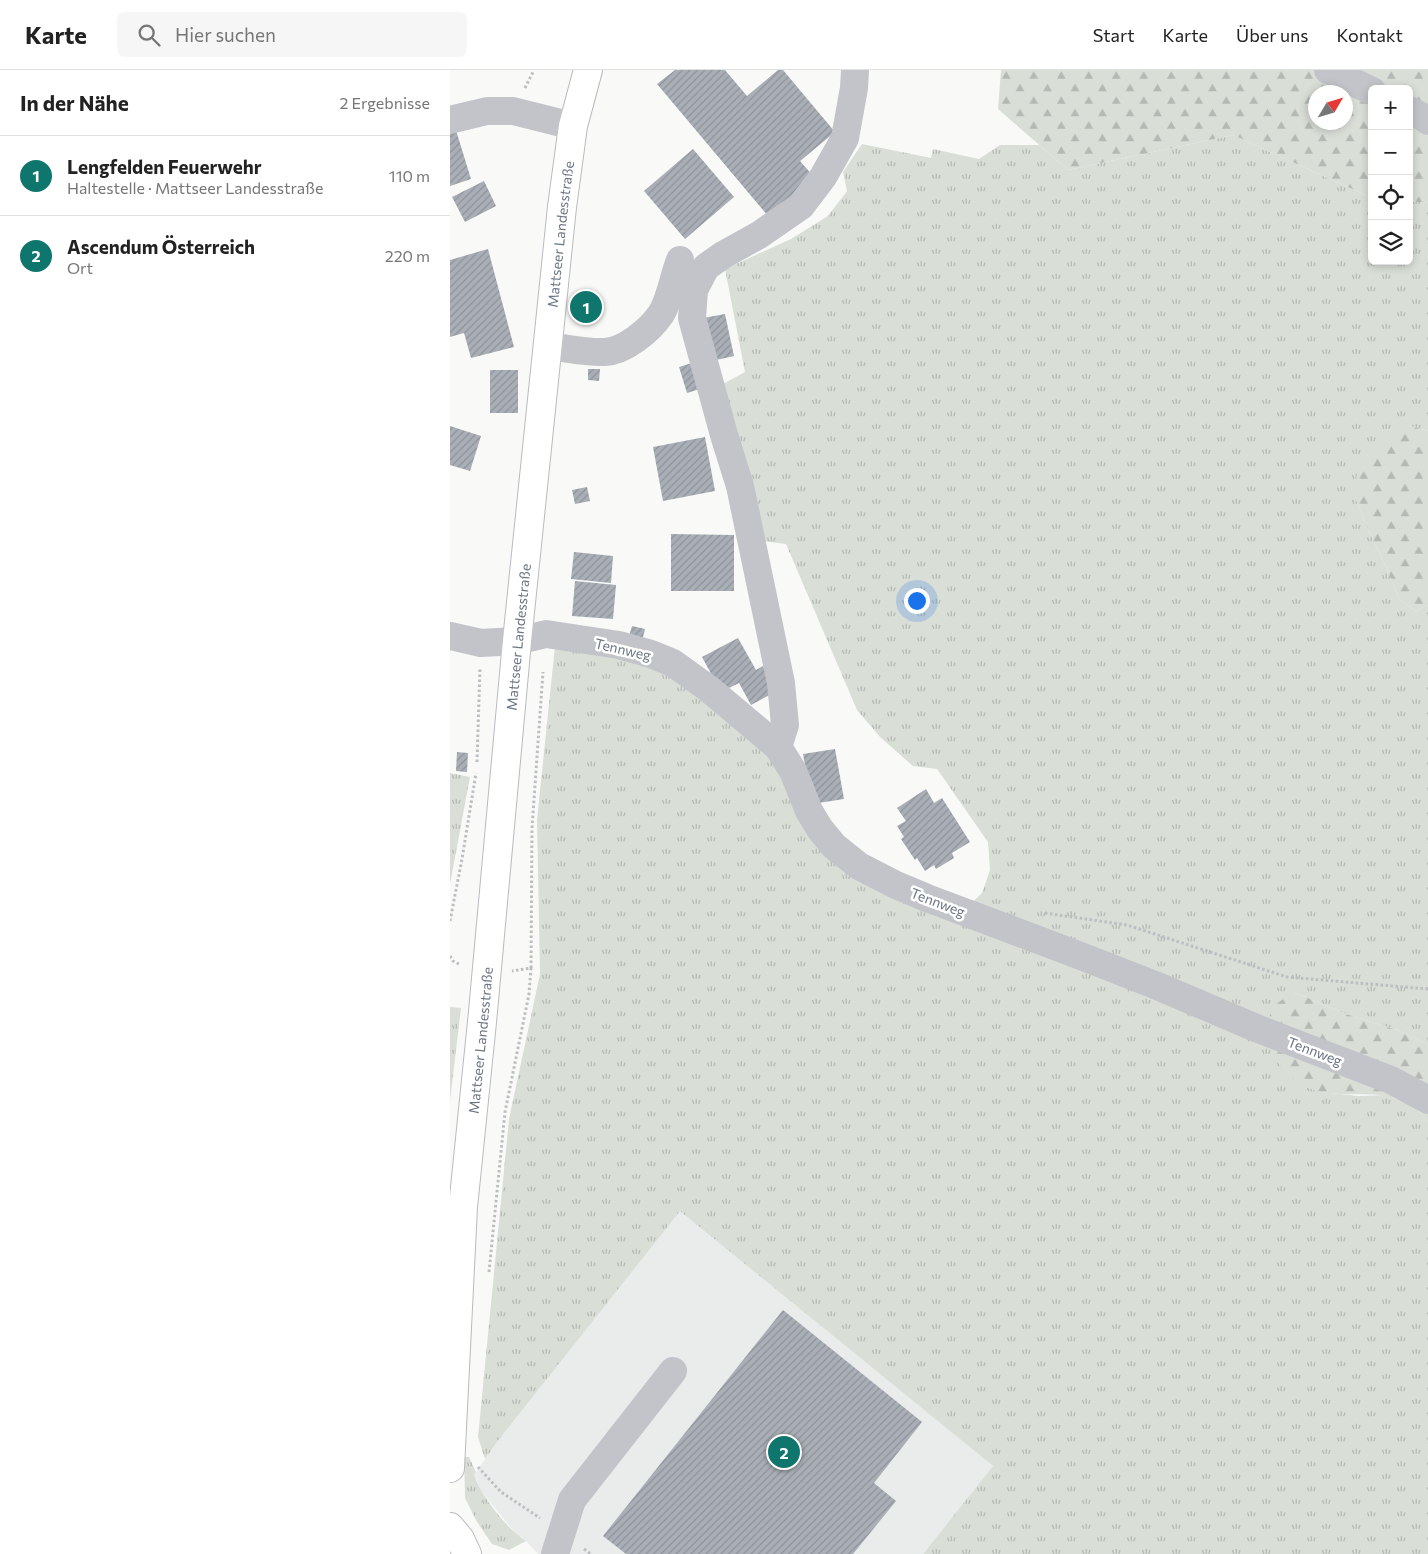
<!DOCTYPE html>
<html lang="de">
<head>
<meta charset="utf-8">
<style>
	:root { --surface:#fff; --page:#f6f6f6; --text:#222; --muted:#767676; --line:#e0e0e0; --accent:#0f766e }
	body { margin:0; font-family:Commissioner,sans-serif; background:var(--page); color:var(--text) }
	.controls { position:absolute; right:15px; top:15px; display:grid; overflow:hidden; border-radius:8px; box-shadow:0 2px 8px #0003 }
	.controls button { width:45px; height:45px; display:grid; place-items:center; padding:0; border:0; border-bottom:1px solid var(--line); background:var(--surface); color:var(--text); font:25px sans-serif }
	.compass { position:absolute; left:858px; top:15px; width:45px; height:45px; border-radius:50%; background:var(--surface); box-shadow:0 2px 8px #0003; rotate:52deg }
	.you { position:absolute; left:466px; top:530px; width:18px; height:18px; margin:-12px; border:4px solid #fff; border-radius:50%; background:#1a73e8; box-shadow:0 0 0 8px #1a73e833 }
	.badge { display:grid; place-items:center; width:32px; height:32px; border-radius:50%; background:var(--accent); color:#fff; font-size:16px; font-weight:700 }
	.pin { position:absolute; translate:-50% -50%; border:2px solid #fff; box-shadow:0 1px 5px #0006 }
	.list { margin:0; padding:0; list-style:none }
	h2 { display:flex; justify-content:space-between; align-items:center; height:65px; margin:0; padding:0 20px; font-size:21px }
	h2 small { font-size:16px; font-weight:400; color:var(--muted) }
	.list li { display:grid; grid-template-columns:32px 1fr auto; gap:15px; align-items:center; box-sizing:border-box; height:80px; padding:0 20px; border-top:1px solid var(--line) }
	.list b { display:block; font-size:19px; white-space:nowrap }
	.list p { margin:0; font-size:16px; white-space:nowrap; color:var(--muted) }
	.list em { font-size:16px; font-style:normal; color:var(--muted) }
	.icon { flex:none; width:28px; height:28px; fill:none; stroke:currentColor; stroke-width:2; stroke-linecap:round; stroke-linejoin:round }
	.map { position:relative; flex:none; width:978px; height:1484px; overflow:hidden }
	header { display:flex; align-items:center; gap:30px; box-sizing:border-box; height:70px; padding:0 25px; background:var(--surface); border-bottom:1px solid var(--line) }
	header strong { font-size:24px }
	nav { display:flex; gap:28px; margin-inline-start:auto; font-size:18px }
	.search { width:350px; height:45px; background:var(--page); display:flex; align-items:center; gap:12px; box-sizing:border-box; padding:0 18px; border-radius:8px; color:var(--muted); font-size:19px }
	main { display:flex }
	aside { flex:1; background:var(--surface) }
	.map>svg:first-child { display:block }
	.built { fill:#eaebeb }
	.grass { fill:url(#grass-tufts) }
	.forest { fill:url(#forest-firs); fill-rule:evenodd }
	.building { fill:url(#building-hatch) }
	.lines { fill:none; stroke-linecap:round; stroke-linejoin:round }
	.major-casing { stroke:#b8babf; stroke-width:30 }
	.path { stroke:#bcbec1; stroke-width:3; stroke-dasharray:2.5 2.5; stroke-linecap:butt }
	.minor { stroke:#c2c4c9; stroke-width:28 }
	.major { stroke:#fff; stroke-width:28 }
	.labels { text-anchor:middle; dominant-baseline:central; stroke-width:5; stroke-linejoin:round; paint-order:stroke }
	.street-label { font-size:14px; fill:#6c7685; stroke:#fff }
</style>
</head>
<body>
<header>
<strong>Karte</strong>
<div class="search"><svg class="icon" aria-label="search" viewBox="0 0 24 24"><circle cx="10" cy="10" r="6"/><path d="M15 15l6 6"/></svg>Hier suchen</div>
<nav><a>Start</a><a>Karte</a><a>Über uns</a><a>Kontakt</a></nav>
</header>
<main>
<aside>
<h2>In der Nähe<small>2 Ergebnisse</small></h2>
<ul class="list">
<li><span class="badge">1</span><div><b>Lengfelden Feuerwehr</b><p>Haltestelle · Mattseer Landesstraße</p></div><em>110 m</em></li>
<li><span class="badge">2</span><div><b>Ascendum Österreich</b><p>Ort</p></div><em>220 m</em></li>
</ul>
</aside>
<div class="map">
<svg width="978" height="1484" viewBox="0 0 978 1484">
	<defs>
		<pattern id="grass-tufts" width="24" height="20" patternUnits="userSpaceOnUse" patternTransform="scale(1.25)"><rect width="24" height="20" fill="#d9ded7"/><path d="M3 7l-1-3M5 7V3M7 7l1-3M15 17l-1-3M17 17v-4M19 17l1-3" fill="none" stroke="#b4b9b4"/></pattern>
		<pattern id="forest-firs" width="22" height="20" patternUnits="userSpaceOnUse" patternTransform="scale(1.25)"><rect width="22" height="20" fill="#d9ded7"/><path d="M5 1l3.5 6h-7zM16 11l3.5 6h-7z" fill="#b4b9b4"/></pattern>
		<pattern id="building-hatch" width="6" height="6" patternUnits="userSpaceOnUse" patternTransform="scale(1.25)"><rect width="6" height="6" fill="#aaafb7"/><path d="M-1 1l2-2M0 6l6-6M5 7l2-2" fill="none" stroke="#8e939a"/></pattern>
	</defs>
	<rect width="100%" height="100%" fill="#f9faf8"/>
	<!-- built -->
	<path class="built" d="M230 1140 543 1396 473 1484H88L76 1471 66 1464 32 1422 24 1405 47 1372Z"/>
	<!-- grass -->
	<g class="grass">
		<path d="M783 65 922 128V191H959V131L978 133V361L957 355 905 427 916 455 937 499 949 529 966 541 978 535V974L947 960 896 944 844 922 871 1022 909 1026 937 1025 963 1035 978 1052V1484H473L543 1396 230 1141 47 1372 35 1389 28 1367 59 1049 90 904 87 750 105 576 172 584 221 601 327 687 360 756 505 849 532 823 540 800 538 772 487 699 463 696 430 667 407 640 336 474 312 471 271 315 295 302 275 199 341 169 378 146 397 121 393 102 412 74 481 88 483 79 529 89 550 75H589L618 100Z"/>
		<path d="M0 703 20 707 0 814Z"/>
		<path d="M0 937 11 938 0 1031Z"/>
		<path d="M14 1387H19L26 1402 24 1405C31 1426 58 1460 76 1471L59 1480 42 1474 27 1452 15 1428Z"/>
	</g>
	<!-- forest -->
	<g class="forest">
		<path d="M551 0H978V133L959 131V19H922V128L783 65 618 100 548 39ZM866 22H896V52H866Z"/>
		<path d="M957 355 978 361V535L966 541 949 529 937 499 916 455 905 427 907 401 922 378Z"/>
		<path d="M844 922 896 944 947 960 978 974V1052C973 1047 968 1039 962 1035 930 1014 882 1035 849 1013 839 1006 830 994 821 986L818 951 823 936Z"/>
	</g>
	<!-- building -->
	<g class="building">
		<path d="M225 0H275L297 26 328 0H333L385 62 350 91 364 107 318 146 207 14Z"/>
		<path d="M5 57 21 109 0 116V59Z"/>
		<path d="M243 79 284 127 235 169 194 121Z"/>
		<path d="M34 111 46 136 15 152 2 127Z"/>
		<path d="M38 179 64 277 21 288 14 263 0 267V190Z"/>
		<path d="M275 244 284 286 262 291 253 248Z"/>
		<path d="M242 293 250 319 237 323 229 297Z"/>
		<path d="M138 299H150L149 311 138 310Z"/>
		<rect x="40" y="300" width="28" height="43"/>
		<path d="M0 356 31 366 20 401 0 395Z"/>
		<path d="M255 367 265 421 213 431 203 377Z"/>
		<path d="M137 417 140 431 125 434 122 420Z"/>
		<path d="M221 464 284 465V521H221Z"/>
		<path d="M124 482 163 486 161 513 121 509Z"/>
		<path d="M125 511 166 515 163 549 122 546Z"/>
		<path d="M182 556 195 559 192 571 179 567Z"/>
		<path d="M288 568 306 600 313 596 327 621 301 635 289 613 271 622 252 587Z"/>
		<path d="M385 679 394 729 362 734 353 684Z"/>
		<path d="M7 682 18 683 17 702 6 701Z"/>
		<path d="M476 719 484 733 492 728 520 772 502 783 504 788 486 799 484 795 475 801 467 788 465 790 451 769 454 767 447 756 456 751 447 738Z"/>
		<path d="M333 1240 472 1352 424 1413 446 1431 403 1484H176L153 1466Z"/>
	</g>
	<g class="lines">
		<defs>
			<g id="major">
				<path id="s1" d="M0 1398 13 1137 32 952 67 571 112 137 123 56 138 0"/>
				<path d="M0 1457 10 1469 17 1484"/>
			</g>
		</defs>
		<!-- major casing -->
		<use href="#major" class="major-casing"/>
		<!-- path -->
		<g class="path">
			<path d="M75 18 84 0"/>
			<path d="M27 692 30 598"/>
			<path d="M595 843 677 855 837 907 978 919"/>
			<path d="M0 851 12 789 26 703"/>
			<path d="M0 886 3 891 11 895"/>
			<path d="M81 898 82 758 93 602"/>
			<path d="M39 1202 55 1042 79 924 81 898 62 901"/>
			<path d="M28 1397 51 1422 90 1448"/>
			<path d="M134 1479 141 1484"/>
		</g>
		<!-- minor -->
		<g class="minor">
			<path d="M878 0 922 21"/>
			<path d="M959 40 973 47 978 51"/>
			<path d="M0 50 37 41H63L123 56"/>
			<path d="M98 276C116 278 136 283 155 282 175 281 200 260 211 244 221 228 223 207 230 190"/>
			<path d="M0 566 31 573 67 571 96 564 169 575 201 584 223 593 259 619 328 677 343 701 359 741 370 759 384 776 409 796 446 815 477 828 623 883 705 915 806 958 941 1010 978 1030"/>
			<path d="M328 677 335 655 331 613 290 416 274 365 242 248 244 220 256 197 273 185 309 165 351 136 373 107 395 68 404 18 405 0"/>
			<path d="M105 1484 122 1430 223 1301"/>
		</g>
		<!-- major -->
		<use href="#major" class="major"/>
	</g>
	<g class="labels">
		<!-- street labels -->
		<g class="street-label">
			<text stroke="none"><textPath href="#s1" startOffset="1239">Mattseer Landesstraße</textPath></text>
			<text stroke="none"><textPath href="#s1" startOffset="834">Mattseer Landesstraße</textPath></text>
			<text transform="translate(173 579) rotate(13)">Tennweg</text>
			<text transform="translate(488 832) rotate(21)">Tennweg</text>
			<text stroke="none"><textPath href="#s1" startOffset="429">Mattseer Landesstraße</textPath></text>
			<text transform="translate(865 981) rotate(21)">Tennweg</text>
		</g>
	</g>
</svg>
<div class="controls">
<button>+</button>
<button>−</button>
<button><svg class="icon" aria-label="locate" viewBox="0 0 24 24"><circle cx="12" cy="12" r="6"/><path d="M12 2v4M12 18v4M2 12h4M18 12h4"/></svg></button>
<button><svg class="icon" aria-label="layers" viewBox="0 0 24 24"><path d="M12 4l9 5-9 5-9-5zM3 14l9 5 9-5"/></svg></button>
</div>
<svg class="compass" viewBox="-18 -18 36 36"><path d="M0-13l5 13h-10z" fill="#e53935"/><path d="M0 13l5-13h-10z" fill="#767676"/></svg>
<div class="you"></div>
<div class="pin badge" style="left:136px;top:237px">1</div>
<div class="pin badge" style="left:334px;top:1382px">2</div>
</div>
</main>
</body>
</html>
